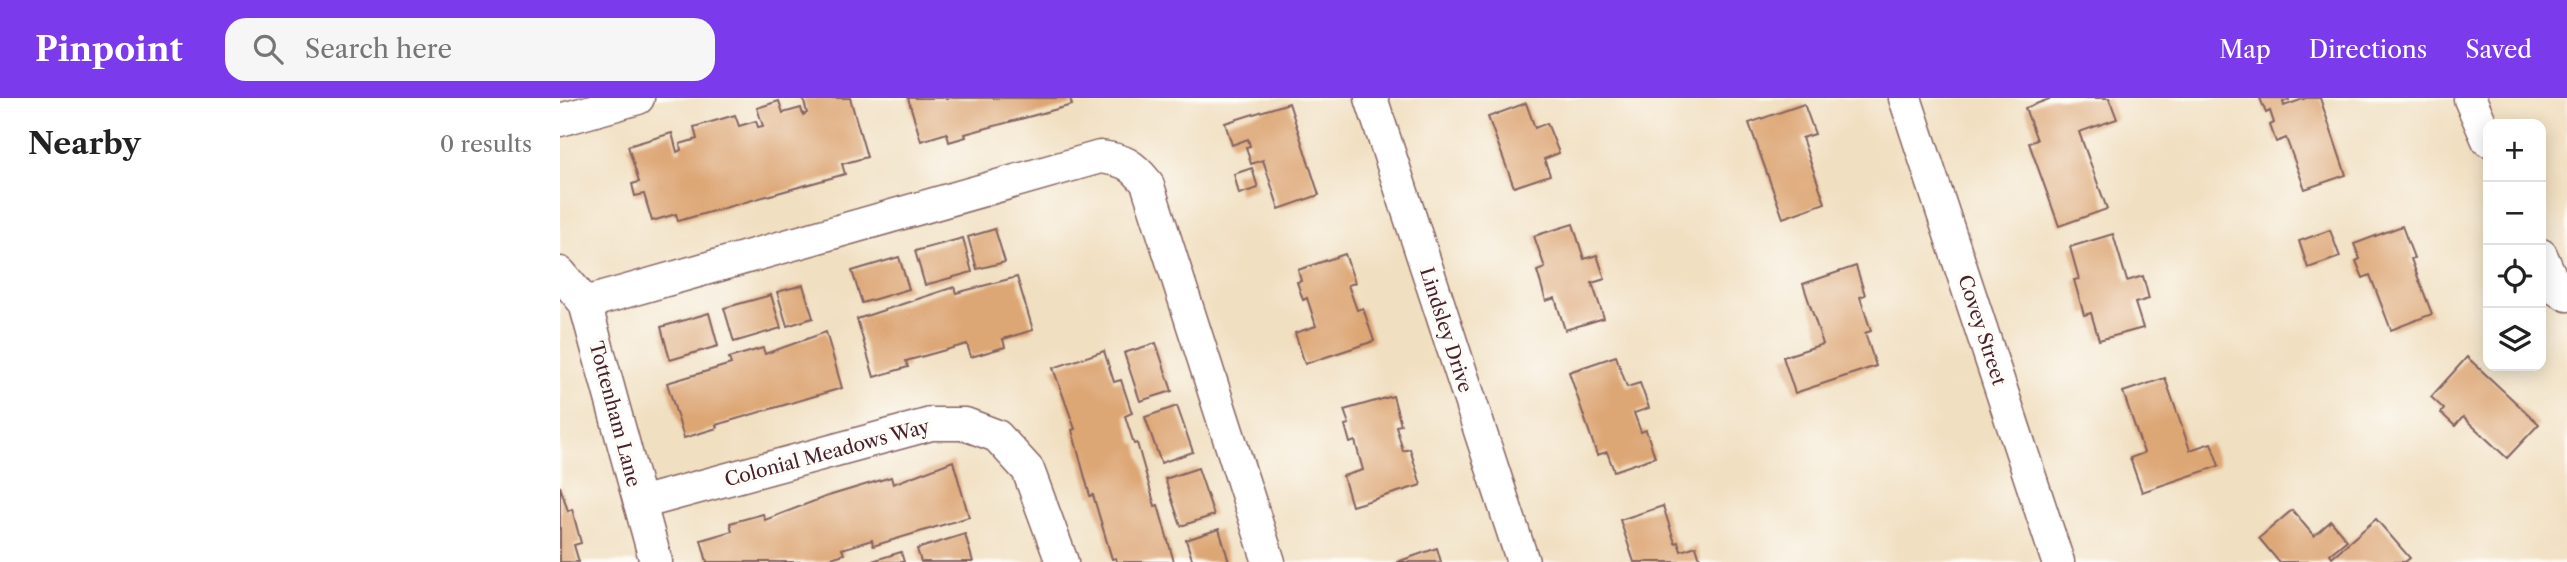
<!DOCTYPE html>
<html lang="en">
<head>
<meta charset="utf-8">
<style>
	:root { --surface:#fff; --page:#f6f6f6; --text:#222; --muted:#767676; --line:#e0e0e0; --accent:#7c3aed }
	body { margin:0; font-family:"Libre Caslon Text",serif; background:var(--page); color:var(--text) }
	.controls { position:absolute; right:21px; top:21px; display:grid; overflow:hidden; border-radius:14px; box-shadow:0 4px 18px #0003 }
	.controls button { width:63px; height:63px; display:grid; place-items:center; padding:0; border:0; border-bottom:2px solid var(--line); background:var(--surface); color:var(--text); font:35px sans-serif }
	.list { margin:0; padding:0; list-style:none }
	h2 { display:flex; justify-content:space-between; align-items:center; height:91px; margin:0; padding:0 28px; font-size:30px }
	h2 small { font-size:23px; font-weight:400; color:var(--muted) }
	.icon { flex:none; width:38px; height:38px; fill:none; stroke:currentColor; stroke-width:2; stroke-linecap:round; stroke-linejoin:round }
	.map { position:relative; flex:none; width:2007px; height:464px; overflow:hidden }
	header { display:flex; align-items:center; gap:42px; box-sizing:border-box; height:98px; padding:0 35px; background:var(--accent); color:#fff }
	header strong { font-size:33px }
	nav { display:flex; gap:38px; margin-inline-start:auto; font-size:24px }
	.search { width:490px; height:63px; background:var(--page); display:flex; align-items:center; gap:18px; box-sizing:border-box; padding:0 24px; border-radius:21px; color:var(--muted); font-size:26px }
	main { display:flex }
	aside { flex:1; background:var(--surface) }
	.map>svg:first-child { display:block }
	.building { fill:#dda675 }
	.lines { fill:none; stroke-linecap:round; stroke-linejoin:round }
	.minor-casing { stroke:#846260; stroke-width:35 }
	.minor { stroke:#fff; stroke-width:32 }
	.labels { text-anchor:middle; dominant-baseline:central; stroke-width:7; stroke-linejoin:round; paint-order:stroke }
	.street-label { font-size:19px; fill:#4a1f2b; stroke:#fdfcf7 }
</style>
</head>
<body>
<header>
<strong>Pinpoint</strong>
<div class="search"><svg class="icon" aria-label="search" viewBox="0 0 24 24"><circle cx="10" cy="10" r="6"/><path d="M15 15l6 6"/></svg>Search here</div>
<nav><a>Map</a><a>Directions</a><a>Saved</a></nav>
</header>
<main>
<aside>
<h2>Nearby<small>0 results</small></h2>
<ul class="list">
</ul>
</aside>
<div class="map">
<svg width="2007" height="464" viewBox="0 0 2007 464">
	<rect width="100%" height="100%" fill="#fdfcf7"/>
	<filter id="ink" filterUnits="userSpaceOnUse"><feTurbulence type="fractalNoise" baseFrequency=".0143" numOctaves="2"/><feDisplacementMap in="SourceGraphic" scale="14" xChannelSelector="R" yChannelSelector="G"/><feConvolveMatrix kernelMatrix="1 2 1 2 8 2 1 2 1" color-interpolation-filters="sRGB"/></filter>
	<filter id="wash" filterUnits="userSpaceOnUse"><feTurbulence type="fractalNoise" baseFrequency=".00686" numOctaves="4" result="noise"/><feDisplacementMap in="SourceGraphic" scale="28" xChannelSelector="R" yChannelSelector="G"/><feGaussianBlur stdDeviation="1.57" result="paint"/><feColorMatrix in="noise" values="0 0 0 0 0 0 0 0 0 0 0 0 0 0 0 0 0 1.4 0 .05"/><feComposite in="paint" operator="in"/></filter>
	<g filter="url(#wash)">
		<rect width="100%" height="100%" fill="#f1dfc1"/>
		<g id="blocks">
			<!-- building -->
			<g class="building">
				<path d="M243 0H290L307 59 282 66 285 76 118 123 116 116 92 123 84 96 75 98 72 86 79 84 68 48 112 35 117 54 121 52 120 46 137 41 134 29 175 17 179 28 196 23 198 29 203 28 197 10 219 3 223 15 241 10 243 17 247 15Z"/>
				<path d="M348 0H510L512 7 405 36 406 39 389 44 387 35 361 43Z"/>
				<path d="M1492 0H1549L1557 21 1519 34 1547 111 1499 128 1469 45 1477 42 1465 10Z"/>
				<path d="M1700 0H1728L1729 2 1723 4 1724 8 1746 0H1760L1786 77 1745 91 1726 40 1716 44 1710 27 1714 25 1710 13 1706 15Z"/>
				<path d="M729 5 759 97 719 111 703 62 691 66 686 49 690 48 688 41 672 47 665 25Z"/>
				<path d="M966 5 975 30 987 25 999 55 984 61 990 77 954 89 928 19Z"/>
				<path d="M1244 6 1255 36 1242 40 1265 105 1223 120 1189 25Z"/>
				<path d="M692 70 698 90 679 96 674 76Z"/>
				<path d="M1013 126 1024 161 1037 157 1045 181 1032 185 1044 220 1005 232 995 200 986 203 977 173 985 170 974 138Z"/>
				<path d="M1842 128 1854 160 1851 161 1872 216 1831 232 1810 177 1803 180 1796 163 1800 161 1794 146Z"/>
				<path d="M435 131 445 164 417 171 408 139Z"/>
				<path d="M1770 132 1780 159 1748 170 1739 143Z"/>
				<path d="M1553 136 1567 183 1583 178 1589 201 1575 205 1583 230 1539 242 1531 215 1524 217 1514 182 1519 181 1510 149Z"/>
				<path d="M403 140 412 174 365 187 355 153Z"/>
				<path d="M785 156 795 185 788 187 797 212 803 210 814 243 745 266 735 235 756 228 747 200 743 202 737 184 741 183 738 172Z"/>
				<path d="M339 159 349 191 302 205 292 173Z"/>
				<path d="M1296 168 1305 197 1300 199 1311 233 1305 235 1316 268 1235 295 1223 259 1263 246 1243 186Z"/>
				<path d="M457 179 473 232 443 241 445 249 411 259 407 246 346 263 348 269 314 279 297 221 394 189 396 195Z"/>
				<path d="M243 187 253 220 227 228 217 194Z"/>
				<path d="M211 197 221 230 174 244 164 210Z"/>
				<path d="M149 215 158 248 110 262 101 229Z"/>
				<path d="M266 234 282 290 156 327 157 330 124 340 107 285 171 266 169 260 203 250 205 256Z"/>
				<path d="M596 245 612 293 580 303 564 255Z"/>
				<path d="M544 253 554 284 561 282 572 315 565 318 574 346 577 345 595 408 598 407 614 464H557L556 460 552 461 533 397 530 398 512 332 515 331 493 270Z"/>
				<path d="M1056 258 1067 289 1080 285 1089 310 1074 315 1081 334 1086 332 1095 359 1054 373 1047 354 1037 357 1009 274Z"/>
				<path d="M1907 259 1979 326 1947 360 1903 319 1895 328 1881 315 1884 311 1871 299Z"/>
				<path d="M1605 280 1630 352 1651 345 1659 368 1582 394 1570 360 1584 355 1563 294Z"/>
				<path d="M833 298 841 327 836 328 843 353 850 351 861 387 792 408 783 378 803 372 795 343 790 345 785 327 789 326 784 312Z"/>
				<path d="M617 308 633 354 601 365 585 319Z"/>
				<path d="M393 363 409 419 313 448 312 442 282 451 284 456 258 464H147L141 442 172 433 170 425 203 416 205 422 265 399 331 379 333 386Z"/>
				<path d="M638 370 654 417 621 428 605 381Z"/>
				<path d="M0 388 8 413 12 411 21 445 14 447 19 464H0Z"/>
				<path d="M1103 408 1115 445 1118 444 1121 453 1136 448 1141 464H1074L1060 422Z"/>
				<path d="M1732 412 1754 438 1771 423 1787 442 1770 456 1772 459 1816 421 1850 460 1845 464H1719L1699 440Z"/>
				<path d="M659 431 669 464H633L626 442Z"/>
				<path d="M405 436 413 464H361L357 451Z"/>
				<path d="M877 450 881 464H837Z"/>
				<path d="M341 454 344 464H312V463Z"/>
			</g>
		</g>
	</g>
	<g filter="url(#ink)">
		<use href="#blocks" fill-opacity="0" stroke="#846260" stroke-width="2"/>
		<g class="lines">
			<defs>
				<g id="minor">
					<path d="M811 0 963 464"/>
					<path d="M1345 0 1498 464"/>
					<path d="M1910 1 1928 42"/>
					<path d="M0 22 78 0"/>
					<path d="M1981 157 1995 189 2007 197"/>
					<path d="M0 175 25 205 96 464"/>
					<path d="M25 205 540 59C564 62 572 66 587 85L709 464"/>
					<path d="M80 405 371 326H405L437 338 468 372 502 464"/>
				</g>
			</defs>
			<!-- minor casing -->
			<use href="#minor" class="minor-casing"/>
			<!-- minor -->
			<use href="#minor" class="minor"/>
		</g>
	</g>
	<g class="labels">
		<!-- street labels -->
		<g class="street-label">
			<text transform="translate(886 232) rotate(72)">Lindsley Drive</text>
			<text transform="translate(1422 232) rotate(72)">Covey Street</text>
			<text transform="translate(55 316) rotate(75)">Tottenham Lane</text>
			<text transform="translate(267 355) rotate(-15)">Colonial Meadows Way</text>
		</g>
	</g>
</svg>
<div class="controls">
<button>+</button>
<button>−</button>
<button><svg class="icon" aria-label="locate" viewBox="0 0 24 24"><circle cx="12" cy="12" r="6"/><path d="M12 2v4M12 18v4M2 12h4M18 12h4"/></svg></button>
<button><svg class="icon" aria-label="layers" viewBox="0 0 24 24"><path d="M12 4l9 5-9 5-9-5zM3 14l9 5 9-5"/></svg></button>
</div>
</div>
</main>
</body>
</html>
